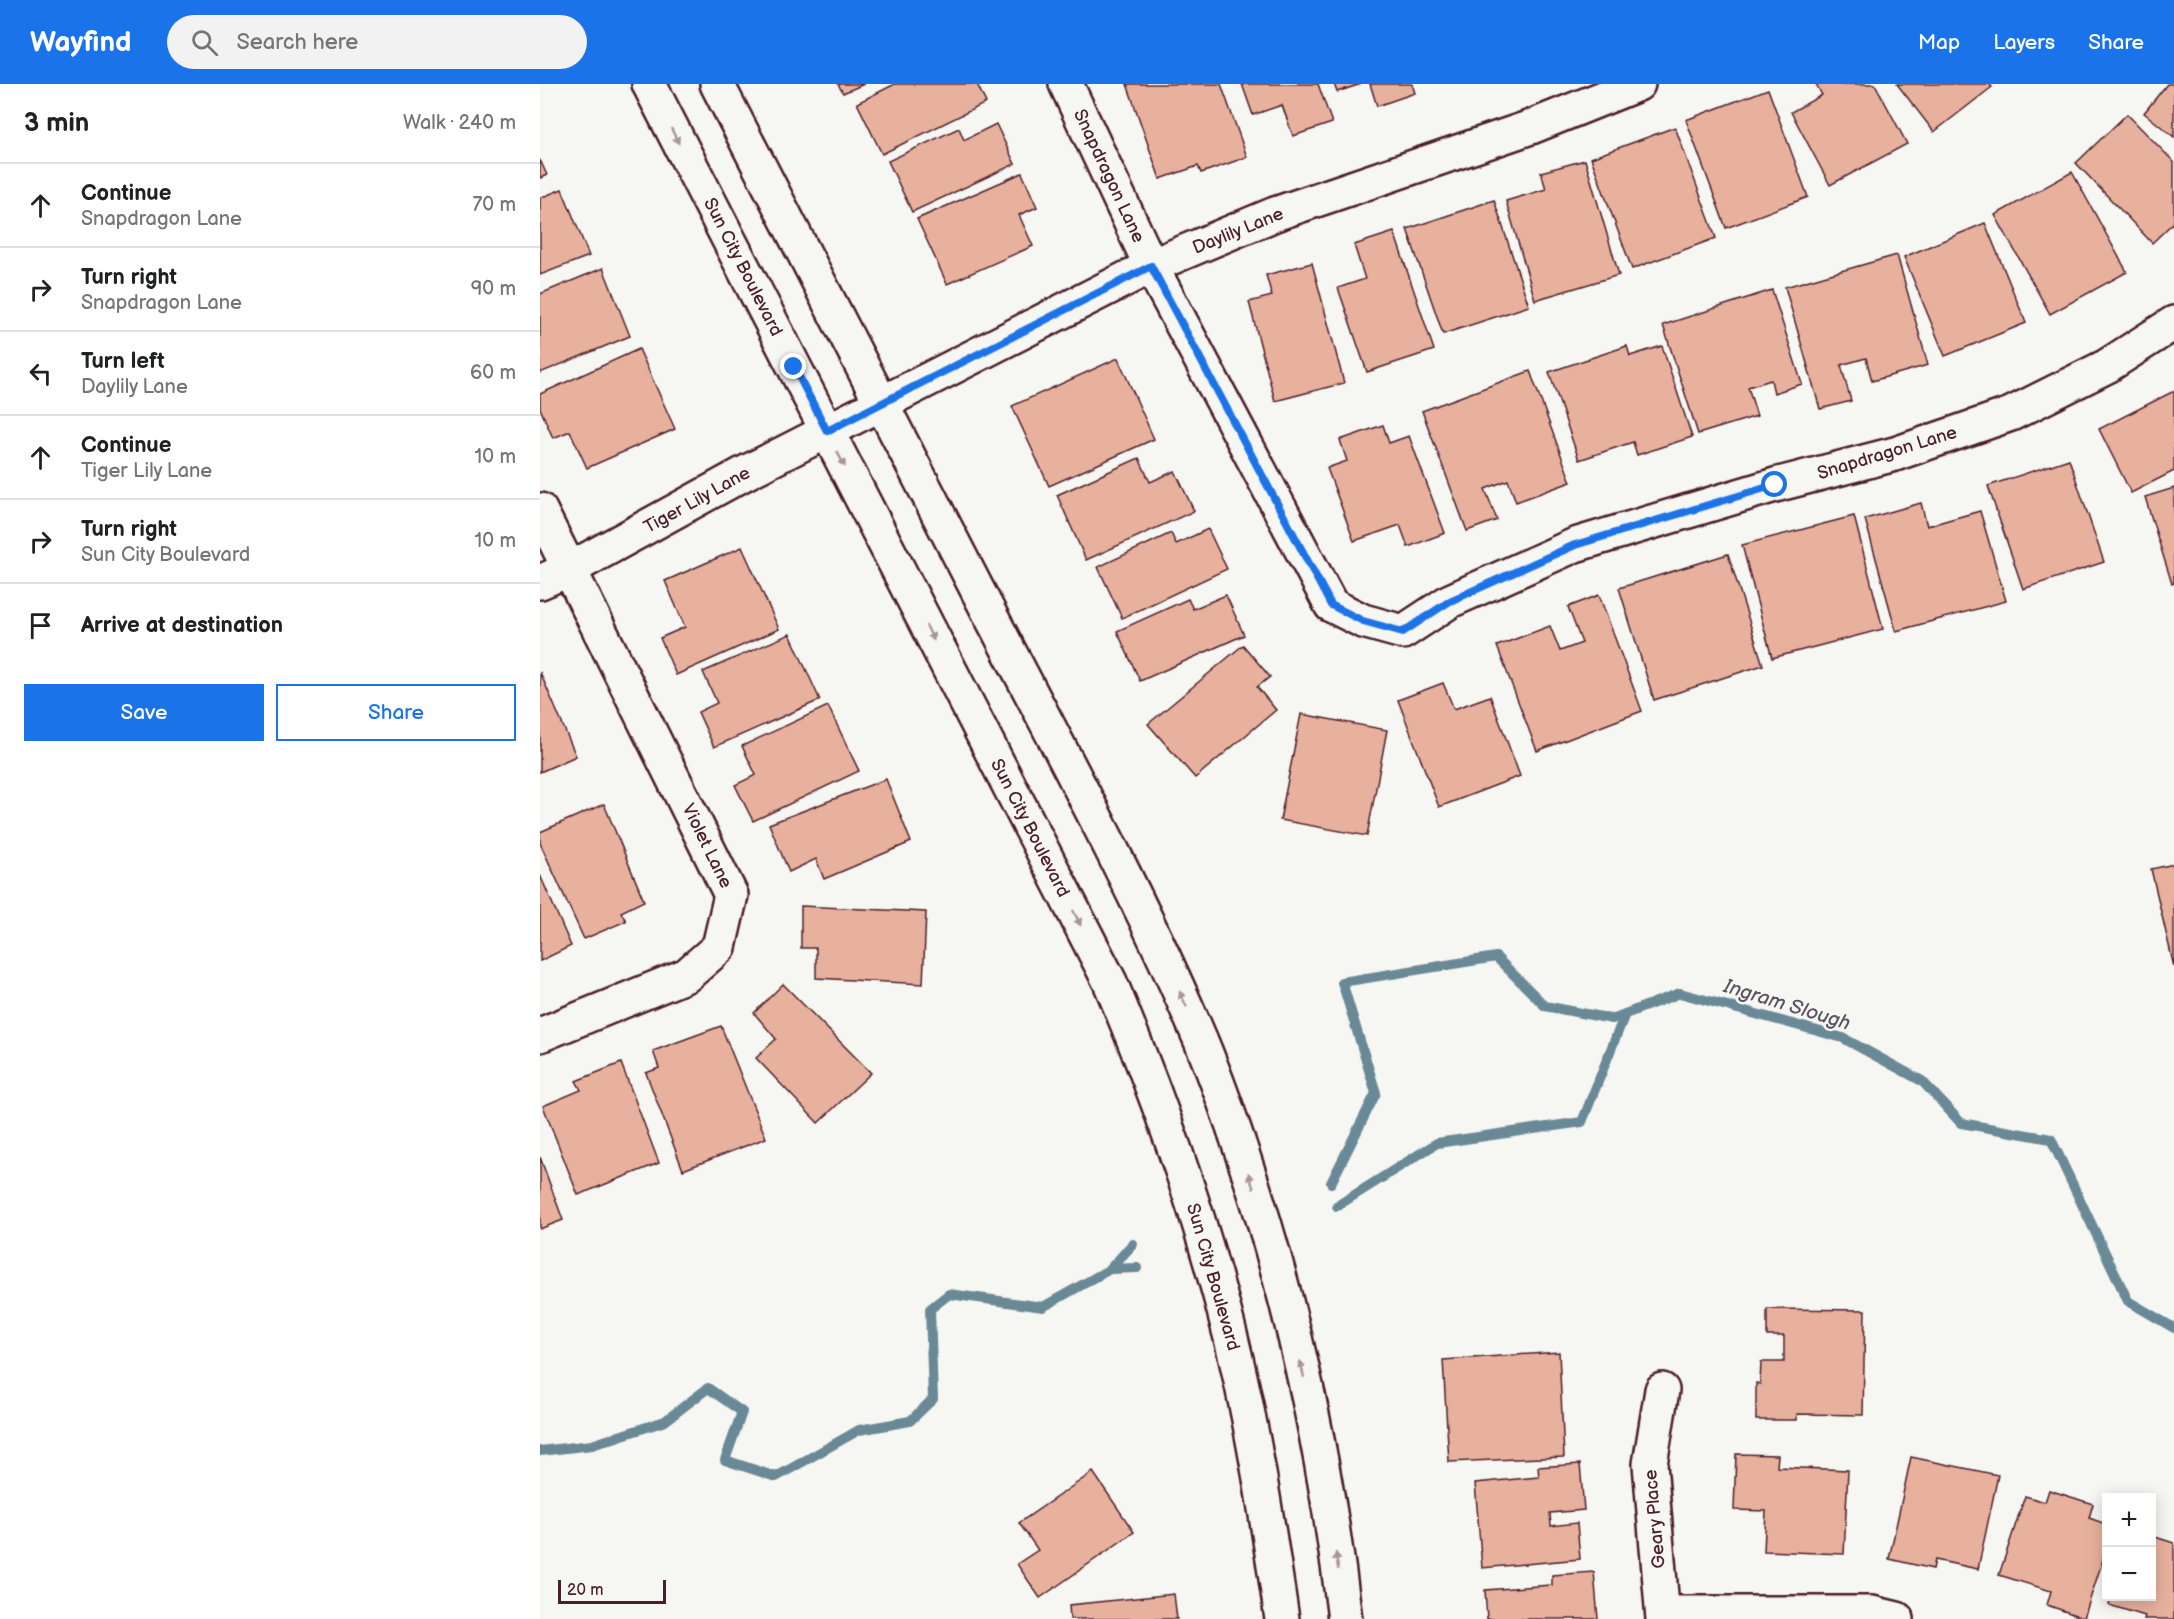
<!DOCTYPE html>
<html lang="en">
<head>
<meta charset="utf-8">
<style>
	:root { --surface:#fff; --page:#f2f2f2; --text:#202124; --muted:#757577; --line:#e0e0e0; --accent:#1a73e8 }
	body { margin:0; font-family:"Balsamiq Sans",sans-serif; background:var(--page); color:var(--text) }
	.controls { position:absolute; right:18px; bottom:18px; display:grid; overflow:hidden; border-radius:0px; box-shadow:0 3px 15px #0003 }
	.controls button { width:54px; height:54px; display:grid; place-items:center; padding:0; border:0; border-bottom:2px solid var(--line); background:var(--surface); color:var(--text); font:30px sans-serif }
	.scale { position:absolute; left:18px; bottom:15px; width:108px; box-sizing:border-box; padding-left:6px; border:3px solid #4a1f2b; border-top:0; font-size:16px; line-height:21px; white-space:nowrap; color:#4a1f2b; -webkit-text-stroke:4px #f6f6f2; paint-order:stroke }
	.stop { position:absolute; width:18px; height:18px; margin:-14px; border:4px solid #1a73e8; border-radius:50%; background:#fff }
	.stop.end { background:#1a73e8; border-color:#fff; box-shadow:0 2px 6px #0008 }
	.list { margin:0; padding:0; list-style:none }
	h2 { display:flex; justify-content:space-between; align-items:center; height:78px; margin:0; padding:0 24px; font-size:26px }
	h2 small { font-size:20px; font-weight:400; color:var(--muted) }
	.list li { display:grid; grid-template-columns:39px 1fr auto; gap:18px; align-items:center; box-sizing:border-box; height:84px; padding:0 24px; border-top:2px solid var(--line) }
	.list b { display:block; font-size:22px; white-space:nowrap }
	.list p { margin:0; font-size:20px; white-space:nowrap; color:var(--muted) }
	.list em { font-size:20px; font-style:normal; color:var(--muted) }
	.actions { display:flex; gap:12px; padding:18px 24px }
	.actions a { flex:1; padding:14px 0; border:2px solid var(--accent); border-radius:0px; text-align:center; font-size:21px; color:var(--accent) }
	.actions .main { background:var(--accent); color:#fff }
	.icon { flex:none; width:33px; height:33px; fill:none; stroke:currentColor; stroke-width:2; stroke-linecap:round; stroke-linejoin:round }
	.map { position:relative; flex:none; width:1634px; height:1535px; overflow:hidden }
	header { display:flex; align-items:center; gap:36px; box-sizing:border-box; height:84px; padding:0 30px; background:var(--accent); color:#fff }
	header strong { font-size:28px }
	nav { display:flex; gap:33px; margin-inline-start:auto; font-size:21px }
	.search { width:420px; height:54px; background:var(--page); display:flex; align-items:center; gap:15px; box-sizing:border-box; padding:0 21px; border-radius:33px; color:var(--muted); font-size:22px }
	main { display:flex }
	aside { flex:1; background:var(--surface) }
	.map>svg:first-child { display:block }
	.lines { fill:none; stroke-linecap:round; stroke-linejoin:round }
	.stream { stroke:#6a8996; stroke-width:10 }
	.building { fill:#e8b19d; stroke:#4a1f2b; stroke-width:1.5 }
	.minor-casing { stroke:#4a1f2b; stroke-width:38 }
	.minor { stroke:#f6f6f2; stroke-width:33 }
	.oneway { fill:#a99598 }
	.route { stroke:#1a73e8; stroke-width:8 }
	.labels { text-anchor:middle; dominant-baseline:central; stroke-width:5; stroke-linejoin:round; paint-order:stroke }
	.street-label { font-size:18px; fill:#4a1f2b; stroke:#f6f6f2 }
	.water-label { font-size:20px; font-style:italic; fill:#5a5460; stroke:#f6f6f2 }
</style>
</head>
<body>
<header>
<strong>Wayfind</strong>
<div class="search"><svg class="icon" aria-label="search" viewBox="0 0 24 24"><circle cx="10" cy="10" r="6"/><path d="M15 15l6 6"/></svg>Search here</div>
<nav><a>Map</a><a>Layers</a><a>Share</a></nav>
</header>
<main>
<aside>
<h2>3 min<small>Walk · 240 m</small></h2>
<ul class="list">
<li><svg class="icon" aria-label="ahead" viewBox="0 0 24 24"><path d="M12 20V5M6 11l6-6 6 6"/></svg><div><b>Continue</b><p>Snapdragon Lane</p></div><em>70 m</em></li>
<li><svg class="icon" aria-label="right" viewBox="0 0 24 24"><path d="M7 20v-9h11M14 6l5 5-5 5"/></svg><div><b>Turn right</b><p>Snapdragon Lane</p></div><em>90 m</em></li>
<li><svg class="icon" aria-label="left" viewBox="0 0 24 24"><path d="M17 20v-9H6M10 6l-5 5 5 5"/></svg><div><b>Turn left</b><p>Daylily Lane</p></div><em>60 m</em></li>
<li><svg class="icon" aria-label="ahead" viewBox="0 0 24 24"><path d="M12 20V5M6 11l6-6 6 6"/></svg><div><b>Continue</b><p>Tiger Lily Lane</p></div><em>10 m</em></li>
<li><svg class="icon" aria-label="right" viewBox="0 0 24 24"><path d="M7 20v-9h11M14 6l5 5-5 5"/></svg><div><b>Turn right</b><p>Sun City Boulevard</p></div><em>10 m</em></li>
<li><svg class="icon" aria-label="arrive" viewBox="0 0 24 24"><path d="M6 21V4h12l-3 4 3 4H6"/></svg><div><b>Arrive at destination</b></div></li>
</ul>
<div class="actions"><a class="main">Save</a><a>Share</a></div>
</aside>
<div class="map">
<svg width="1634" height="1535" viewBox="0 0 1634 1535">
	<rect width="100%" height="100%" fill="#f6f6f2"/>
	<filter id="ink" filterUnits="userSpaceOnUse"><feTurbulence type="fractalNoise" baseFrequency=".0167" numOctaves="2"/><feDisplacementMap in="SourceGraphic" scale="12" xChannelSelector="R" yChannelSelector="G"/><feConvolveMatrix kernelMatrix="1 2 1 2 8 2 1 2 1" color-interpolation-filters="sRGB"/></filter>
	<g filter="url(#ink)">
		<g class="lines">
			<!-- stream -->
			<g class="stream">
				<path d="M791 1099 836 1009 802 898 956 873 1005 922 1072 935 1140 909 1303 954 1382 997 1421 1039 1511 1055 1588 1217 1634 1244"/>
				<path d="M797 1122 897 1059 1042 1038 1085 930"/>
				<path d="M570 1185 597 1184"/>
				<path d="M0 1367 52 1361 125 1337 168 1304 202 1328 185 1376 236 1393 319 1346 370 1337 393 1315 390 1225 409 1210 503 1223 570 1185 593 1160"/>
			</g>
		</g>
		<!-- building -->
		<g class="building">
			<path d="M298 0H324L303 9Z"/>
			<path d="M355 0H437L446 19 342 70 317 19Z"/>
			<path d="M587 0H681L707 73 661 89 658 82 620 95Z"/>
			<path d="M702 0H778L792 39 753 52 742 21 713 31Z"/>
			<path d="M794 0H821L797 8Z"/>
			<path d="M830 0H872L875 9 837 22Z"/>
			<path d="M1276 0H1335L1367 60 1290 101 1251 28 1282 11Z"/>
			<path d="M1357 0H1449L1452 3 1394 48Z"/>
			<path d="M1627 0H1634V53L1604 29Z"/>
			<path d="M1228 5 1268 113 1186 144 1146 36Z"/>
			<path d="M1587 30 1634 78V138L1612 159 1536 79Z"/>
			<path d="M456 40 475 80 372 128 348 77 419 44 424 56Z"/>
			<path d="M1135 43 1176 154 1092 185 1051 74Z"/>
			<path d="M0 76 7 91 0 94Z"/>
			<path d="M1045 76 1079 191 995 216 966 117 1006 105 1001 88Z"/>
			<path d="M1532 88 1587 188 1510 230 1455 131Z"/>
			<path d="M482 89 497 123 479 131 493 162 407 200 377 135Z"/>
			<path d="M22 105 49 172 0 191V114Z"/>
			<path d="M954 116 989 222 903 250 867 145Z"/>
			<path d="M1445 139 1486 239 1405 272 1364 173Z"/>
			<path d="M854 148 894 266 827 288 798 204 825 195 814 161Z"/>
			<path d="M1357 171 1388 281 1332 297 1326 274 1301 281 1311 317 1280 325 1245 203Z"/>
			<path d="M772 179 804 299 735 317 709 218 732 212 726 191Z"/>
			<path d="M63 184 90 252 0 289V210Z"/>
			<path d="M1232 206 1262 300 1234 309 1231 296 1208 303 1217 332 1158 350 1123 241Z"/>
			<path d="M1087 262 1090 272 1122 262 1152 353 1097 371 1093 358 1039 376 1009 288Z"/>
			<path d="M99 265 135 345 47 384 30 347 13 354 0 324V310Z"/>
			<path d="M578 274 614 355 509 402 472 322Z"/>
			<path d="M990 287 1031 398 976 418 968 396 945 405 957 436 927 447 882 327Z"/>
			<path d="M1634 307V387L1591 409 1559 345Z"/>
			<path d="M843 341 849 359 869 352 905 449 868 463 860 441 814 457 787 384 807 377 800 356Z"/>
			<path d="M599 374 610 398 635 387 654 427 546 476 517 411Z"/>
			<path d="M1529 375 1564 478 1483 505 1448 402Z"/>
			<path d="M1634 404V499L1632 500 1605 413Z"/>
			<path d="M1381 419 1387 442 1440 427 1466 517 1356 547 1325 435Z"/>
			<path d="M1314 432 1343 545 1232 574 1202 461Z"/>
			<path d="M668 445 687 485 582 534 558 483 631 449 636 460Z"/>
			<path d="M202 463 239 545 136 591 120 554 145 543 125 497Z"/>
			<path d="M1188 470 1223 581 1114 616 1079 504Z"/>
			<path d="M686 511 704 551 600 597 577 547 648 515 653 525Z"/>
			<path d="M1059 511 1102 627 997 667 957 562 1010 542 1020 567 1042 559 1028 523Z"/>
			<path d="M250 550 280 616 174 663 158 628 177 619 163 588Z"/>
			<path d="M703 561 730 593 717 603 736 626 655 694 608 640Z"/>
			<path d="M0 588 36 672 0 688Z"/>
			<path d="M903 599 914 625 950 612 980 692 899 723 858 616Z"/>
			<path d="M288 622 319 687 213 737 195 701 216 691 202 662Z"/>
			<path d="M761 630 847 646 827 752 740 736Z"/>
			<path d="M346 695 371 758 284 795 276 775 249 788 229 740Z"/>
			<path d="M64 720 104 817 81 828 86 837 44 855 0 759V748Z"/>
			<path d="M1634 780V883L1611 785Z"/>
			<path d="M0 791 31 862 0 877Z"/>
			<path d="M261 822 386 828 383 900 276 894V864H261Z"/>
			<path d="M243 900 331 989 278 1039 216 974 236 955 214 929Z"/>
			<path d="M181 942 226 1054 143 1086 106 989 119 984 113 967Z"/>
			<path d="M81 979 119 1079 38 1111 3 1022 41 1006 36 997Z"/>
			<path d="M0 1073 23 1136 0 1145Z"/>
			<path d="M1227 1225 1325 1226 1323 1331 1257 1330V1336H1216V1299L1220 1300 1221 1278H1244V1252H1227Z"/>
			<path d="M1019 1268 1024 1373 909 1378 903 1276Z"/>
			<path d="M1196 1370 1238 1371 1237 1383 1308 1386 1304 1470 1224 1467 1226 1427 1194 1426Z"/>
			<path d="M1371 1373 1458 1391 1438 1485 1395 1476 1393 1485 1349 1475Z"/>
			<path d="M1040 1380 1044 1426 1010 1429 1011 1442 1037 1439 1040 1475 942 1484 935 1399 999 1393 998 1383Z"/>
			<path d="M553 1388 594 1448 500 1514 477 1480 498 1466 479 1439Z"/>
			<path d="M1509 1406 1553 1420 1549 1434 1566 1440V1466L1544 1534 1507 1521 1511 1507 1459 1491 1485 1412 1505 1418Z"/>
			<path d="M1612 1452 1634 1459V1535H1604L1605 1532 1569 1521 1571 1512H1612Z"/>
			<path d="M1054 1488 1058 1535H947L945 1506 1012 1501V1491Z"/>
			<path d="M634 1510 637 1535H530L529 1521Z"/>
		</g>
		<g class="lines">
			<defs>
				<g id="minor">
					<path d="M109 0 570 898C619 1014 661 1132 691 1254 714 1347 728 1441 742 1535"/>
					<path d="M177 0C266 171 354 343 442 515 515 656 592 797 655 943 673 984 688 1027 702 1069 753 1220 786 1377 805 1535"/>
					<path d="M526 0 611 182 791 521 823 537 863 548 910 517 1035 461 1235 401 1355 370 1471 330 1567 282 1634 239"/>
					<path d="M0 426 191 811 179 863 147 891 0 951"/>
					<path d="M0 498 30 485 203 390 611 182 735 130 991 43 1098 0"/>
					<path d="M1122 1306 1110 1380 1123 1535"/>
					<path d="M1123 1529H1332L1357 1535"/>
				</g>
			</defs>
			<!-- minor casing -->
			<use href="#minor" class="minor-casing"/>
			<!-- minor -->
			<use href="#minor" class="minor"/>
		</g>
		<!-- one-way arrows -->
		<defs><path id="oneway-solid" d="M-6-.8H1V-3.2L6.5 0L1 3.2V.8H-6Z" transform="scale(1.5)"/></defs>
		<g class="oneway">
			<use href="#oneway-solid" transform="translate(135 52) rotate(63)"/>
			<use href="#oneway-solid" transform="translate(301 375) rotate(63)"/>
			<use href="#oneway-solid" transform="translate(390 549) rotate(63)"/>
			<use href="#oneway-solid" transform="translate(537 834) rotate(63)"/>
			<use href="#oneway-solid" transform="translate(643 915) rotate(-115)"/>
			<use href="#oneway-solid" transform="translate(711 1097) rotate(-109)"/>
			<use href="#oneway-solid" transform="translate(762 1285) rotate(-103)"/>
			<use href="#oneway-solid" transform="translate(797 1477) rotate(-98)"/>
		</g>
	</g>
	<g class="lines" filter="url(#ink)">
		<!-- route -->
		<path class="route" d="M254 283 287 347 611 182 791 521 823 537 863 548 910 517 1035 461 1235 401"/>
	</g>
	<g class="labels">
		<!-- street labels -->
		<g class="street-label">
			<text transform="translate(569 92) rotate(65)">Snapdragon Lane</text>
			<text transform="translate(698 147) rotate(-22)">Daylily Lane</text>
			<text transform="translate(203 183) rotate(63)">Sun City Boulevard</text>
			<text transform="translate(1347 369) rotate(-17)">Snapdragon Lane</text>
			<text transform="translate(157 416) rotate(-29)">Tiger Lily Lane</text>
			<text transform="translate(490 744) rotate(63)">Sun City Boulevard</text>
			<text transform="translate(167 762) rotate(64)">Violet Lane</text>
			<text transform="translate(673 1193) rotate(74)">Sun City Boulevard</text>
			<text transform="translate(1115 1435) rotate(-95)">Geary Place</text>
		</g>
		<!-- water labels -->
		<g class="water-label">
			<text transform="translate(1247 921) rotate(17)">Ingram Slough</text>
		</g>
	</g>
</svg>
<div class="controls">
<button>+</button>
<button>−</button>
</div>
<div class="scale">20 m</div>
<div class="stop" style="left:1235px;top:401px"></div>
<div class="stop end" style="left:254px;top:283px"></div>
</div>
</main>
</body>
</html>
